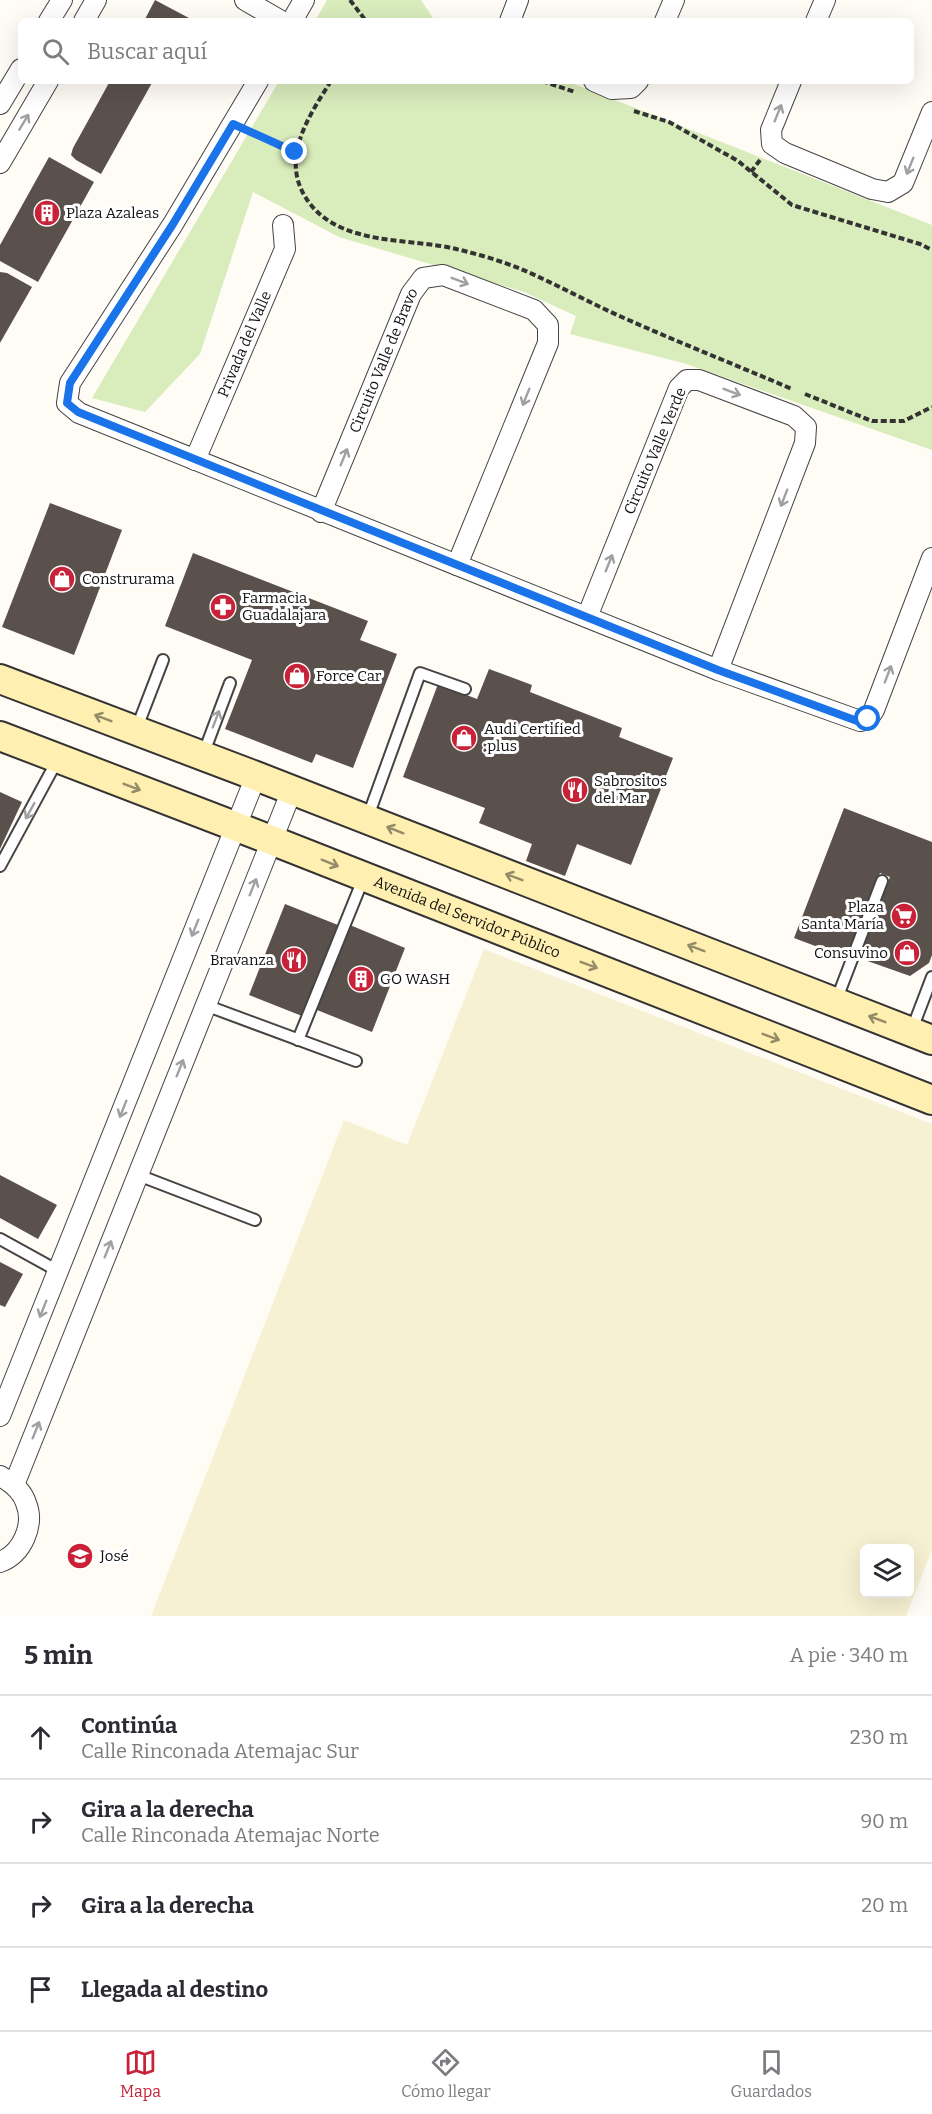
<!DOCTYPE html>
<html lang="es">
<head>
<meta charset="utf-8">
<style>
	:root { --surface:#fff; --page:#f7f7f7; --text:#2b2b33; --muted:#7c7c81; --line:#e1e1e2; --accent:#c82238 }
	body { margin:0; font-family:Bitter,serif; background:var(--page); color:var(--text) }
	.controls { position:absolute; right:18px; bottom:18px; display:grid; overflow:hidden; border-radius:9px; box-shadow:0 6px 24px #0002 }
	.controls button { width:54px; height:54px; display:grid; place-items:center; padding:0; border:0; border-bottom:2px solid var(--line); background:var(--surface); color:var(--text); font:30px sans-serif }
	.stop { position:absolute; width:18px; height:18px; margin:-14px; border:4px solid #1a73e8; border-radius:50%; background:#fff }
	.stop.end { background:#1a73e8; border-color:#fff; box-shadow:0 2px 6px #0008 }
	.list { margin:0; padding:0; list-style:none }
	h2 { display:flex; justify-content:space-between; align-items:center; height:78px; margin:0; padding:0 24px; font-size:26px }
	h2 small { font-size:20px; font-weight:400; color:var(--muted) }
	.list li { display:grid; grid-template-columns:39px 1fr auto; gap:18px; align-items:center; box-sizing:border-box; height:84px; padding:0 24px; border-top:2px solid var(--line) }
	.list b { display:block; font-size:22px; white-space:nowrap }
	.list p { margin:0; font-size:20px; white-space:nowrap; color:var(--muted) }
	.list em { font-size:20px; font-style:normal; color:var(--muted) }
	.icon { flex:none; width:33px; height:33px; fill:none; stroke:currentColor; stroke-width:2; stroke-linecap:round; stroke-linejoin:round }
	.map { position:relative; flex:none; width:932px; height:1616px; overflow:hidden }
	.search { position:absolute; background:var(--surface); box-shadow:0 6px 24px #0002; left:18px; right:18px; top:18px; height:66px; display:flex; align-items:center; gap:15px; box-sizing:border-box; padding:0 21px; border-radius:9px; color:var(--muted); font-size:22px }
	.sheet { height:414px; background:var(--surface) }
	nav { display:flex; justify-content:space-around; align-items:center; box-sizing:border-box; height:84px; border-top:2px solid var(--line); background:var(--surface); font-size:16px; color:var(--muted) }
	nav a { display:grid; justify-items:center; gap:3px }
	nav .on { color:var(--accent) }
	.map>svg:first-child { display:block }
	.farmland { fill:#f7f1d3; fill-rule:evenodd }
	.green { fill:#d9ecbc }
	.building { fill:#5a514d }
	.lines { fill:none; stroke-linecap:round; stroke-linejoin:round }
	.lane-casing { stroke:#444; stroke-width:14 }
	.street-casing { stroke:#444; stroke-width:22 }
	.secondary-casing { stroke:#333; stroke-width:32 }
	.path { stroke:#333; stroke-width:4; stroke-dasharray:6 3; stroke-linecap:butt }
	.lane { stroke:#fff; stroke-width:10 }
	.street { stroke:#fff; stroke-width:20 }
	.secondary { stroke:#ffefb0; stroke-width:28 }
	.oneway { stroke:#a0a0a0 }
	.oneway2 { stroke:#948b68 }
	.route { stroke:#1a73e8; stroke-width:8 }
	.labels { text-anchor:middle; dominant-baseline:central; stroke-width:6; stroke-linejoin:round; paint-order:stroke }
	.poi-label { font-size:15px; fill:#111; stroke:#fff; text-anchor:start }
	.street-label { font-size:15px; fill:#111; stroke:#fff }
</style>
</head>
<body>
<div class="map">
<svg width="932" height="1616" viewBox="0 0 932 1616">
	<rect width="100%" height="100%" fill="#fffcf5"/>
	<!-- farmland -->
	<path class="farmland" d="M484 949 932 1124V1550L906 1616H151L344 1120 407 1145ZM864 1548H910V1594H864Z"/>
	<!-- green -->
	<g class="green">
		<path d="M327 0H421L435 21H315Z"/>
		<path d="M279 81H567L932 225V450L683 363 570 334 576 316 524 292 339 237 253 192 200 354 145 412 92 398Z"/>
	</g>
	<!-- building -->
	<g class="building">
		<path d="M155 0 189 18 187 21H144Z"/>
		<path d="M110 81H153L101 174 76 160 71 155 73 148Z"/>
		<path d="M49 157 94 182 38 282 0 261V245Z"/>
		<path d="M0 272 7 273 32 287 0 343Z"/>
		<path d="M50 503 122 530 74 655 2 627Z"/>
		<path d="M193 553 368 621 360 640 397 654 353 768 316 754 312 763 225 729 252 660 165 626Z"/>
		<path d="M489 669 532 685 530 692 622 728 619 737 673 758 631 865 577 844 565 876 526 861 532 844 479 823 485 808 403 777 438 684 477 699Z"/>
		<path d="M0 792 22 802 0 849Z"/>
		<path d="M844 808 932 842V955L929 963 910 976 859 958 890 877 880 873 847 958 794 938Z"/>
		<path d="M285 904 338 925 302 1016 249 995Z"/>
		<path d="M350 925 405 948 372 1032 317 1010Z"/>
		<path d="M0 1175 57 1205 38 1239 0 1218Z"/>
		<path d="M0 1262 23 1274 5 1307 0 1305Z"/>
	</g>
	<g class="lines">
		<defs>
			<g id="lane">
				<path d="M136 730 163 660"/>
				<path d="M203 755 230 683"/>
				<path d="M367 819 420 673 465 689"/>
				<path d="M0 866 58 759"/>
				<path d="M836 1001 882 881"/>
				<path d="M205 1005 356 1061"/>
				<path d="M911 1032 932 977"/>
				<path d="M298 1040 364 877"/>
				<path d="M138 1175 255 1220"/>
				<path d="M0 1239 58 1271"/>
			</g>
			<g id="street">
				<path d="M245 0 281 21"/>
				<path d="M49 21 62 0"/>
				<path d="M84 21 96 0"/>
				<path d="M292 21 304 0"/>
				<path d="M510 21 518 0"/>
				<path d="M665 21 674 0"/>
				<path d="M816 21 825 0"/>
				<path d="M258 81 173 224 70 383 67 403 79 413 718 670 860 721 868 719 874 710 932 558"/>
				<path d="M594 81 612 89 631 88 638 81"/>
				<path d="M791 81 771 130 772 144 785 153 872 189 888 192 903 183 932 112"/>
				<path d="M0 104 21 69"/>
				<path d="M0 163 48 81"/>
				<path id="s1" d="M195 460 285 249 283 225"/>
				<path id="s2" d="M321 512 411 294 423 278 443 275 534 310 548 325V343L457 565"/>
				<path d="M587 617 679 388 687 380H699L794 416 806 427 805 443 718 670"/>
				<path d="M0 1416 256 776"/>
				<path d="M0 1476C11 1482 22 1490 26 1503 35 1525 22 1554 0 1562"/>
				<path d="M14 1485 292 790"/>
			</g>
			<g id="secondary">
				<path d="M0 679 256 776 932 1040"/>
				<path id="s3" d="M0 736 271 840 932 1100"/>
			</g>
		</defs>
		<!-- lane casing -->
		<use href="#lane" class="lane-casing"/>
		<!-- street casing -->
		<use href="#street" class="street-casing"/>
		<!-- secondary casing -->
		<use href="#secondary" class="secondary-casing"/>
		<!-- path -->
		<g class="path">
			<path d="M350 0 366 21"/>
			<path d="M331 81C307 119 277 163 311 205 344 246 411 238 456 249 478 254 501 261 521 269 556 284 590 303 624 318 680 343 736 365 792 389"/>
			<path d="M542 81 575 92"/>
			<path d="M634 111 669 122 738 161 792 205 920 244 932 250"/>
			<path d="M252 132 295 152"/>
			<path d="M751 172 760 160"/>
			<path d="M805 394 872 421H904L932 407"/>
		</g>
		<!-- lane -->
		<use href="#lane" class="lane"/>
		<!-- street -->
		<use href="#street" class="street"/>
		<!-- secondary -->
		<use href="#secondary" class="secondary"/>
	</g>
	<!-- one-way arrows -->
	<defs><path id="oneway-shaft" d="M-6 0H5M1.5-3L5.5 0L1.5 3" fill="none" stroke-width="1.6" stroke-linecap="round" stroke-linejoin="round" transform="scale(1.5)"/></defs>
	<g class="oneway">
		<use href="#oneway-shaft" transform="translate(778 113) rotate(-68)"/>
		<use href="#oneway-shaft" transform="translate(24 122) rotate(-59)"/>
		<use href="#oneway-shaft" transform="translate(910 166) rotate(112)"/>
		<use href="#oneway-shaft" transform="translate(460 281) rotate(21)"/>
		<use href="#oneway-shaft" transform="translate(732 392) rotate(21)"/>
		<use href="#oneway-shaft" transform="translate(526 397) rotate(112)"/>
		<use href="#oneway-shaft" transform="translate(344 457) rotate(-68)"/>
		<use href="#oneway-shaft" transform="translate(784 498) rotate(111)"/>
		<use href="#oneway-shaft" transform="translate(609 563) rotate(-68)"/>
		<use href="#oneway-shaft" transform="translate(888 674) rotate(-69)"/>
		<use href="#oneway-shaft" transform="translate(216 719) rotate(-69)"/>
		<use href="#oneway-shaft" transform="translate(30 811) rotate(119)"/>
		<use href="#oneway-shaft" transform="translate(253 887) rotate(-68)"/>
		<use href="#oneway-shaft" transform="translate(195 928) rotate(112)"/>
		<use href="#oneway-shaft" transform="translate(180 1068) rotate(-68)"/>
		<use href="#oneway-shaft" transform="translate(123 1109) rotate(112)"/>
		<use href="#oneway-shaft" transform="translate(108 1249) rotate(-68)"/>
		<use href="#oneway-shaft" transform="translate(43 1309) rotate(112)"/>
		<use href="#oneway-shaft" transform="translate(36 1430) rotate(-68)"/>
	</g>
	<g class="oneway2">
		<use href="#oneway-shaft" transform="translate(103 718) rotate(-159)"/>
		<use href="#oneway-shaft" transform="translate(132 787) rotate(21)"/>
		<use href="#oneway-shaft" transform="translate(395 830) rotate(-158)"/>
		<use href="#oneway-shaft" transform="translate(330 863) rotate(22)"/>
		<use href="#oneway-shaft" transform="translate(514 877) rotate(-159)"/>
		<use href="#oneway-shaft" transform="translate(696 948) rotate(-159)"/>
		<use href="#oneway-shaft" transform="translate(589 965) rotate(21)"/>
		<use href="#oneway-shaft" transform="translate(877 1019) rotate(-159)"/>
		<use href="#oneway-shaft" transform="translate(771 1037) rotate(21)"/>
	</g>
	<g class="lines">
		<!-- route -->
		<path class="route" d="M295 152 233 124 173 224 70 383 67 403 78 412 718 670 860 722 868 719"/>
	</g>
	<!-- icons -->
	<defs>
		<symbol id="building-disc" viewBox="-11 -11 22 22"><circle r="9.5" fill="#c82238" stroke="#fff"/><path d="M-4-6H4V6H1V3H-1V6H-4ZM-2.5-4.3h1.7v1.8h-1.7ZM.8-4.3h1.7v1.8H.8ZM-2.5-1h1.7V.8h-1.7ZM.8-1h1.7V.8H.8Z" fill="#fff"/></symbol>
		<symbol id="shop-disc" viewBox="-11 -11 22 22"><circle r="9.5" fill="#c82238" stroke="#fff"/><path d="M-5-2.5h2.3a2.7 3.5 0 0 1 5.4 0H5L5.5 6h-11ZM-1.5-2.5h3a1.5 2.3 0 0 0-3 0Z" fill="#fff"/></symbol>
		<symbol id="pharmacy-disc" viewBox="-11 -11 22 22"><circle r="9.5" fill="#c82238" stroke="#fff"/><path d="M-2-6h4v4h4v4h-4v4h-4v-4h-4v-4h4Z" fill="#fff"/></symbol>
		<symbol id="restaurant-disc" viewBox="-11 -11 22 22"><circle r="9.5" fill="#c82238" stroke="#fff"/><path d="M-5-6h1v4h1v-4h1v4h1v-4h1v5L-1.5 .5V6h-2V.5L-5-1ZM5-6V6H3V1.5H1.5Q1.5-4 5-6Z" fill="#fff"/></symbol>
		<symbol id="supermarket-disc" viewBox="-11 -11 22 22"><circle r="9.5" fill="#c82238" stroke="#fff"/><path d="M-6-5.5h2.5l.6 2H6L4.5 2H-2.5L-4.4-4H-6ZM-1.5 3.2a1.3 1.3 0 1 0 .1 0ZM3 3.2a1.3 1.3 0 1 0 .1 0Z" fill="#fff"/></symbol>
		<symbol id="school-disc" viewBox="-11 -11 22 22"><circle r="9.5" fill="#c82238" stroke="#fff"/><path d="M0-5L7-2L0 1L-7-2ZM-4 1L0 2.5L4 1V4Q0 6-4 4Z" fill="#fff"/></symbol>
	</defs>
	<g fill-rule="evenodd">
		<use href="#building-disc" x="32" y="198" width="30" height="30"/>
		<use href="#shop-disc" x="47" y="564" width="30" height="30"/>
		<use href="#pharmacy-disc" x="208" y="592" width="30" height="30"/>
		<use href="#shop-disc" x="282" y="661" width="30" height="30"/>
		<use href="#shop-disc" x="449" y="723" width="30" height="30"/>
		<use href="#restaurant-disc" x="560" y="775" width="30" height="30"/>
		<use href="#supermarket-disc" x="889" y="901" width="30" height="30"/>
		<use href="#shop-disc" x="892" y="938" width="30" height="30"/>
		<use href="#restaurant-disc" x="279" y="945" width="30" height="30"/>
		<use href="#building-disc" x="346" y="964" width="30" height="30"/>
		<use href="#school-disc" x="65" y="1541" width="30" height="30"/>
	</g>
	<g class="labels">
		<!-- poi labels -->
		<g class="poi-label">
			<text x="66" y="213">Plaza Azaleas</text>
			<text x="82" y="579">Construrama</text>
			<text x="242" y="598">Farmacia<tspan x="242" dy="17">Guadalajara</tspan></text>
			<text x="316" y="676">Force Car</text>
			<text x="484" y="729">Audi Certified<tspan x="484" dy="17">:plus</tspan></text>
			<text x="594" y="781">Sabrositos<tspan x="594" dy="17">del Mar</tspan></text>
			<text x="884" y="907" text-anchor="end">Plaza<tspan x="884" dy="17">Santa María</tspan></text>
			<text x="888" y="953" text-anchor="end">Consuvino</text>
			<text x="274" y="960" text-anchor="end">Bravanza</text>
			<text x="380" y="979">GO WASH</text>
			<text x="100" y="1556">José</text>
		</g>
		<!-- street labels -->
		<g class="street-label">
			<text stroke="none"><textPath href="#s1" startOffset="126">Privada del Valle</textPath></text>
			<text stroke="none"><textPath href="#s2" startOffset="164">Circuito Valle de Bravo</textPath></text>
			<text transform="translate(655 451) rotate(-67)">Circuito Valle Verde</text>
			<text stroke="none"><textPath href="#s3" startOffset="501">Avenida del Servidor Público</textPath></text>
		</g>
	</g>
</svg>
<div class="controls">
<button><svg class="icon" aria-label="layers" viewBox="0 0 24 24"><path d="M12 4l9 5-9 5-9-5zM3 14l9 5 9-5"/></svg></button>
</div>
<div class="stop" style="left:868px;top:719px"></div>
<div class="stop end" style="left:295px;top:152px"></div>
<div class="search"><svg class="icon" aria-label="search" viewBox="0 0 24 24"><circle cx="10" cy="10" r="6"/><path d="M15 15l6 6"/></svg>Buscar aquí</div>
</div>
<section class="sheet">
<h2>5 min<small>A pie · 340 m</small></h2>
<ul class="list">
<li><svg class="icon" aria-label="ahead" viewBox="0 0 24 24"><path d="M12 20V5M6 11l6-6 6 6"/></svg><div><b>Continúa</b><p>Calle Rinconada Atemajac Sur</p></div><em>230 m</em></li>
<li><svg class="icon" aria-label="right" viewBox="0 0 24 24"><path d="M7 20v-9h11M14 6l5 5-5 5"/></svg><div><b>Gira a la derecha</b><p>Calle Rinconada Atemajac Norte</p></div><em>90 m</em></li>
<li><svg class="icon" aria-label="right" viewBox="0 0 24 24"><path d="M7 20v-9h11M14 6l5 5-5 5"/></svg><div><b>Gira a la derecha</b></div><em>20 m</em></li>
<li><svg class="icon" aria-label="arrive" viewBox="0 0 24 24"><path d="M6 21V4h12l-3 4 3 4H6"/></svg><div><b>Llegada al destino</b></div></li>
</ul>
</section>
<nav>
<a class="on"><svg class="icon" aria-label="map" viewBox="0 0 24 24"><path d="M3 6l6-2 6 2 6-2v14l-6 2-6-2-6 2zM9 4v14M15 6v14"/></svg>Mapa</a>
<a><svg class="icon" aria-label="directions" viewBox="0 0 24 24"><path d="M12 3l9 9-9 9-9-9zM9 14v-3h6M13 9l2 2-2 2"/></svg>Cómo llegar</a>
<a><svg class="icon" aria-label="saved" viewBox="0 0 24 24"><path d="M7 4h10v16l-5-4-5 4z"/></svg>Guardados</a>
</nav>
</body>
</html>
